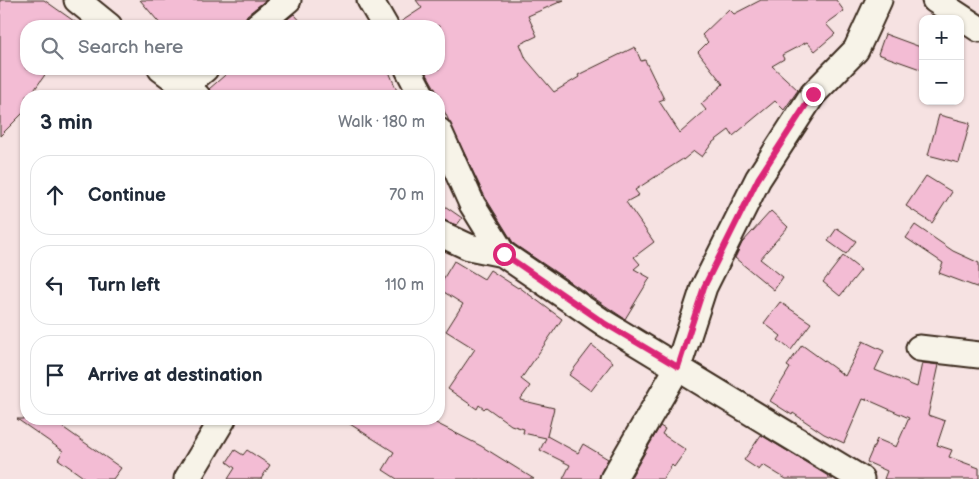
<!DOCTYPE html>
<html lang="en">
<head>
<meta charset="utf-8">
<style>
	:root { --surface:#fff; --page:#f2f2f3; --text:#1f2937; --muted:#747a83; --line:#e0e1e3 }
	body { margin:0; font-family:"Balsamiq Sans",sans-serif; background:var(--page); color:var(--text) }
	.controls { position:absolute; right:15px; top:15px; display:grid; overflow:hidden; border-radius:10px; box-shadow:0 1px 4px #0004 }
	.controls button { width:45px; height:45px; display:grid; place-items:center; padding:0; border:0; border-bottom:1px solid var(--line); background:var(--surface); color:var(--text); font:25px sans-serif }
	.stop { position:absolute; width:15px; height:15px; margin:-11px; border:4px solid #db2777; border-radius:50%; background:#fff }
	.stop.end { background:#db2777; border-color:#fff; box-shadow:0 1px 5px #0008 }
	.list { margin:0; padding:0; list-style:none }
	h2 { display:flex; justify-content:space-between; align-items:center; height:65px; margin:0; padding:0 20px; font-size:21px }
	h2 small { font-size:16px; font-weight:400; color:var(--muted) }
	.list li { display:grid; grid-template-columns:32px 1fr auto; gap:15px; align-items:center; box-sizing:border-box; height:80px; margin:0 10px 10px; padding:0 10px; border:1px solid var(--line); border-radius:20px }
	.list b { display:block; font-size:19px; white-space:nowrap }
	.list em { font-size:16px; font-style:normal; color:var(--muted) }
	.icon { flex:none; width:28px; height:28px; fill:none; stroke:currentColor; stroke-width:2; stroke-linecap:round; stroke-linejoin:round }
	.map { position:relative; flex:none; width:979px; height:479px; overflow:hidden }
	.search { position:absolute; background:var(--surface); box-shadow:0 1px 4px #0004; left:20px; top:20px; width:425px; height:55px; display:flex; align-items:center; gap:12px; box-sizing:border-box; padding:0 18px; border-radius:20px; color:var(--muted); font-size:19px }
	.panel { position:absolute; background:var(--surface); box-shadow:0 1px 4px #0004; left:20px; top:90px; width:425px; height:335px; border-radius:20px }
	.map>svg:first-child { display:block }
	.building { fill:#f3bcd4; stroke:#3b2a1e }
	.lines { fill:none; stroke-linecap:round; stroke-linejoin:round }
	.minor-casing { stroke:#3b2a1e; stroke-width:29 }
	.minor { stroke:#f7f3e8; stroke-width:25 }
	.route { stroke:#db2777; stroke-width:6 }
</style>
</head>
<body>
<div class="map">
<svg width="979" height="479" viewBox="0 0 979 479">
	<rect width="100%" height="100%" fill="#f6e2e2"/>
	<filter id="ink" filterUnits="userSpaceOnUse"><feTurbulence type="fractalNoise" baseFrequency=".02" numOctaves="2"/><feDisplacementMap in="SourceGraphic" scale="10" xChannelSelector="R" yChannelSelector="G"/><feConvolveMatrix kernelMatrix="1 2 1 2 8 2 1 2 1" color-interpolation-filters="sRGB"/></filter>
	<g filter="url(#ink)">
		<!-- building -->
		<g class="building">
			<path d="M0 0H44L81 26H26V69H49L30 96H26V110L0 136Z"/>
			<path d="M140 0H266L247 15 244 21 243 26H162Z"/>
			<path d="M416 0H564L528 16 537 36 520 44 526 59 554 92 579 77 578 75 635 47 641 61 645 60 664 99 659 101 680 133 706 110 701 104 723 84 698 52 708 42 702 35 729 9 734 14 761 0H836L844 11 826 24 835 34 815 51 807 42 782 55 784 59 772 66 798 90 784 110 775 101 733 136 729 130 713 142 702 157 694 151 683 160V159L635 190 639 195 626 202 654 242 634 257 640 264 634 269 650 278 625 319 514 244 485 197 439 100 441 99 424 69H439V26H399V23L422 8Z"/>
			<path d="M294 14 305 26H279Z"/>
			<path d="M885 34 923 48V70L878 54Z"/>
			<path d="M232 69H388L399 96H211L209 89Z"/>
			<path d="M939 115 970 123 959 163 928 155Z"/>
			<path d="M926 176 952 192 932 223 906 206Z"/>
			<path d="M439 202 462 218 457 225 439 219Z"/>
			<path d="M771 211 788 227 760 259 783 277 774 290 735 258 742 243Z"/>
			<path d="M915 225 953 251 979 263V288L939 273 943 263 906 238Z"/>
			<path d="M837 228 856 241 846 254 828 241Z"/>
			<path d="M843 256 861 270 840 296 823 282Z"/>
			<path d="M454 261 484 279 490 270 518 288 519 287 562 319 521 379 530 386 520 400 554 408 547 436 578 453 583 444 608 459 601 472 599 479H563L570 465 540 450 546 438 523 433 524 429 511 425 486 407 484 409 479 405 477 409 448 389 475 349 446 331 463 304 439 289V286Z"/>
			<path d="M780 302 811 323 791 350 778 340 781 336 764 323Z"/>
			<path d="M863 341 884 351 875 370 917 387 922 363 939 365 928 415 945 421 937 445 952 450 949 457 979 468V479H884L887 471 867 462 877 439 896 447 909 418 866 399V400L863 399 844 443 824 434 793 413 792 415 770 401 790 368 787 366 802 345 845 376Z"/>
			<path d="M592 345 613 362 591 391 569 375Z"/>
			<path d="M17 419H51L121 468 113 479H86L58 459 63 451Z"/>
			<path d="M342 419H428L481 446 534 479H397L383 470 394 452Z"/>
			<path d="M660 426 665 429 662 434 686 450 674 467 672 465 663 479H630Z"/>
			<path d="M761 435 833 479H786L763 465 759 470 744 460Z"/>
			<path d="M235 450 243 455 247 450 270 465 261 479H228L235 468 227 462Z"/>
		</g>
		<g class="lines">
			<defs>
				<g id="minor">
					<path d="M77 0 109 26"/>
					<path d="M370 0 385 26"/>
					<path d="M935 0 979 29"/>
					<path d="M257 26 288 0"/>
					<path d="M161 69 197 96"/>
					<path d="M408 69 422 96"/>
					<path d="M183 87 205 69"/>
					<path d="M439 131 472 204 503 254 604 323 861 479"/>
					<path d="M439 233 469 247 503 254"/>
					<path d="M919 348 979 355"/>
					<path d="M187 479 223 419"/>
					<path d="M613 479 678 367 704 287 758 179 813 94 856 50 879 0"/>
				</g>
			</defs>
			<!-- minor casing -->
			<use href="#minor" class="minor-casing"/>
			<!-- minor -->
			<use href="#minor" class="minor"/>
		</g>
	</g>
	<g class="lines" filter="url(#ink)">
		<!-- route -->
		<path class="route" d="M504 254 604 323 678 367 704 287 758 179 813 94"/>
	</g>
</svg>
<div class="controls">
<button>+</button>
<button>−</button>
</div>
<div class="stop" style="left:504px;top:254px"></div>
<div class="stop end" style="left:813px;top:94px"></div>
<div class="search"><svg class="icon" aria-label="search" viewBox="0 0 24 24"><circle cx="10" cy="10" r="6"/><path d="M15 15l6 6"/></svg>Search here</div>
<section class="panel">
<h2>3 min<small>Walk · 180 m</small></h2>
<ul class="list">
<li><svg class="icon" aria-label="ahead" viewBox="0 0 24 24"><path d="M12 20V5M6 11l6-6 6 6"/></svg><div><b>Continue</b></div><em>70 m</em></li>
<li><svg class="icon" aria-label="left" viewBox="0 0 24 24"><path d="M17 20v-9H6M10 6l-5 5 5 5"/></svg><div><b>Turn left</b></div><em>110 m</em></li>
<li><svg class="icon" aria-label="arrive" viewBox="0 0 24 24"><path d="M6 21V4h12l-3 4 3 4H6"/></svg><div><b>Arrive at destination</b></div></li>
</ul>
</section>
</div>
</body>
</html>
